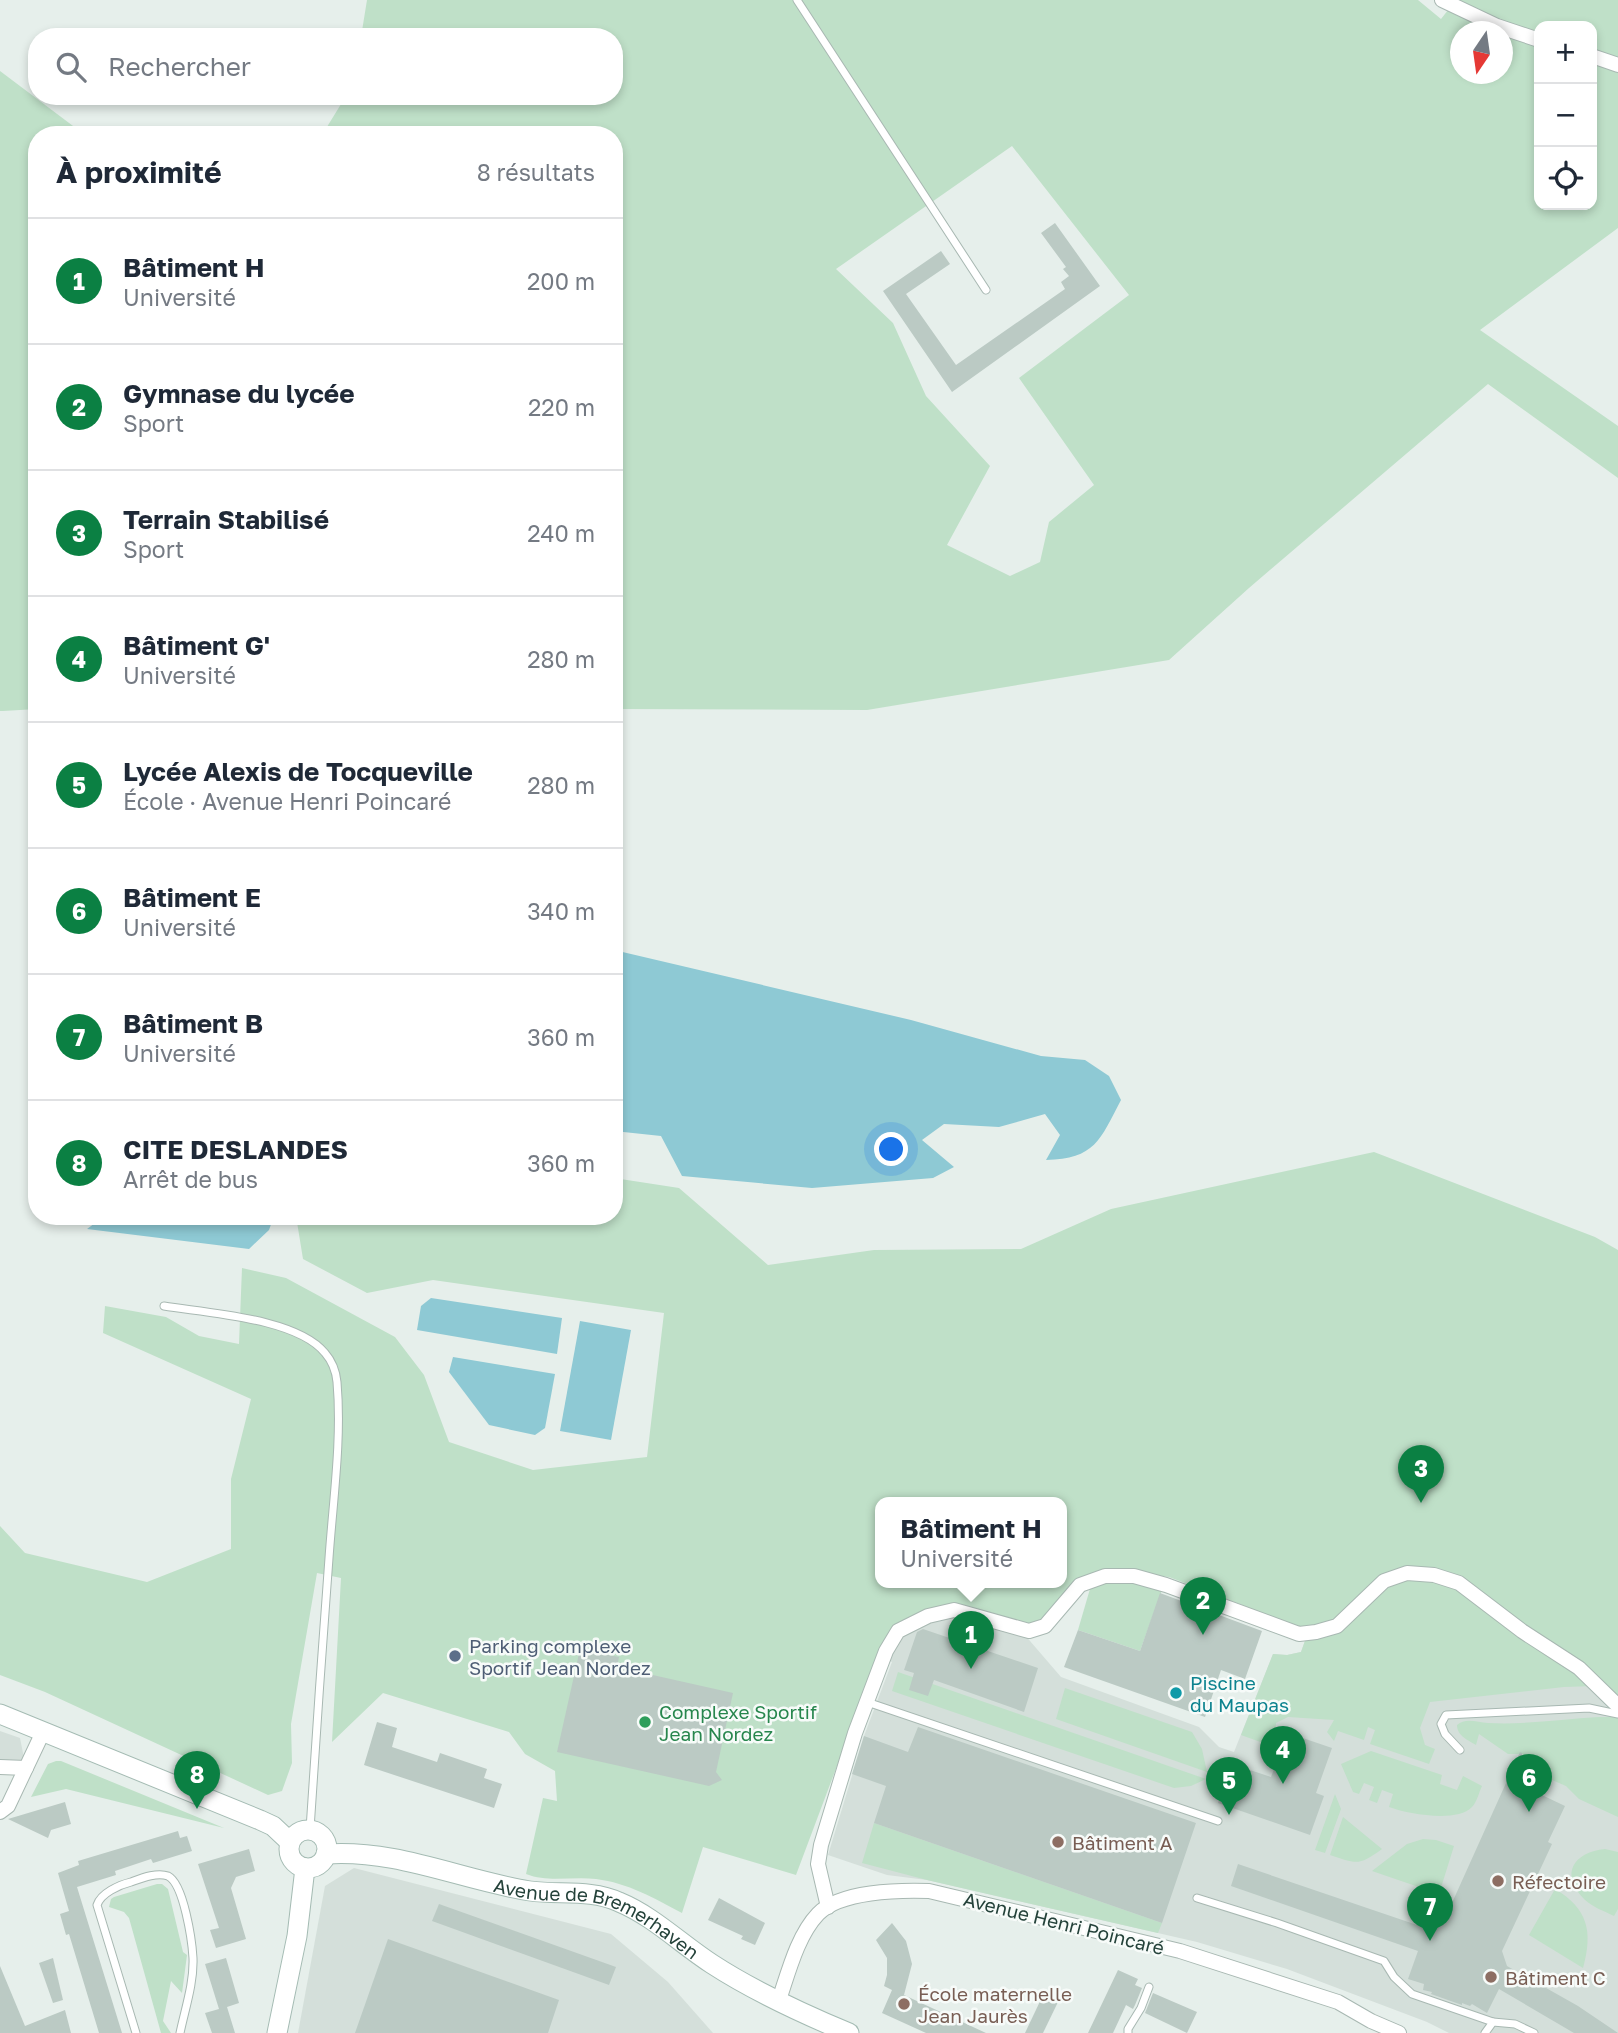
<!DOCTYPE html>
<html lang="fr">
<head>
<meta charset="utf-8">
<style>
	:root { --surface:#fff; --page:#f6f6f7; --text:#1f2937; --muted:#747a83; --line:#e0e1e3; --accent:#0b8043 }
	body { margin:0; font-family:"Golos Text",sans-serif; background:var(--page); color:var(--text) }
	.controls { position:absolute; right:21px; top:21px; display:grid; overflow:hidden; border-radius:14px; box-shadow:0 4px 10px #0003 }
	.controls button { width:63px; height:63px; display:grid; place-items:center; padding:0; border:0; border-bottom:2px solid var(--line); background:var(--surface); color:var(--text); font:35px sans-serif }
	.compass { position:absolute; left:1450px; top:21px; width:63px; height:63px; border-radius:50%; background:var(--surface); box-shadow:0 4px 10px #0003; rotate:193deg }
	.you { position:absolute; left:892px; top:1150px; width:24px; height:24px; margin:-18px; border:5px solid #fff; border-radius:50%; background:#1a73e8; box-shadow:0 0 0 10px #1a73e833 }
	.badge { display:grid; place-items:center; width:46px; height:46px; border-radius:50%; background:var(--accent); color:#fff; font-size:23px; font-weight:700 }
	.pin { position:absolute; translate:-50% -58px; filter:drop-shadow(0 2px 4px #0008) }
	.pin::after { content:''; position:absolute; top:37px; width:24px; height:21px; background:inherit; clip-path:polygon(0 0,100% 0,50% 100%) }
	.popup { position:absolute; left:875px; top:1497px; width:192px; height:91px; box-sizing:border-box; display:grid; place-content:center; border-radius:14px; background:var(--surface); filter:drop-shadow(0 2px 5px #0005); font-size:23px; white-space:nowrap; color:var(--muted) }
	.popup b { font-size:26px; color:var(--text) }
	.popup::after { content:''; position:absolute; left:50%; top:100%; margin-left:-14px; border:14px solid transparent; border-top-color:var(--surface) }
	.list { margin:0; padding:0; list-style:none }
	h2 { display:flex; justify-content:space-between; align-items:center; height:91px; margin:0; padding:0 28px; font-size:30px }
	h2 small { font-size:23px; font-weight:400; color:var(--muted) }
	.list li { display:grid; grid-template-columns:46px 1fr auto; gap:21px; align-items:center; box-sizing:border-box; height:126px; padding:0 28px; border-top:2px solid var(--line) }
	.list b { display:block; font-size:26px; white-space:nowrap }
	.list p { margin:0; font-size:23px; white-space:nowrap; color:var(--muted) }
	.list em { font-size:23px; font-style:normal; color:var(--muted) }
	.icon { flex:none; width:38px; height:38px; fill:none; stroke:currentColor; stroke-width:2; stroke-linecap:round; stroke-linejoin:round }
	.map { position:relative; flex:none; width:1618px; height:2033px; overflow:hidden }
	.search { position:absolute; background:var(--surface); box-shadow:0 4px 10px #0003; left:28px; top:28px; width:595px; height:77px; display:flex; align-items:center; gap:18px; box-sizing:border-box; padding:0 24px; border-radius:28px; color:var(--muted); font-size:26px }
	.panel { position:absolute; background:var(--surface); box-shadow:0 4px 10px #0003; left:28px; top:126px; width:595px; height:1099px; border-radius:28px }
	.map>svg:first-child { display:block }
	.built { fill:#d4dfda }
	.green { fill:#bfe0c8; fill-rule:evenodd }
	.water { fill:#8ec9d4 }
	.building { fill:#bbcac4 }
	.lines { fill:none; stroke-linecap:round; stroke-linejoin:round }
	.lane-casing { stroke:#a8b8b2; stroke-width:9 }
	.street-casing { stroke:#a8b8b2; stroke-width:16 }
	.secondary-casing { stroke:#a4bbb3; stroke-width:21 }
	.lane { stroke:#fff; stroke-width:7 }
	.street { stroke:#fff; stroke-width:14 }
	.secondary { stroke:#fff; stroke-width:19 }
	.service-dot { fill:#5c6f8a; stroke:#f7fbf9; stroke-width:2.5 }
	.culture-dot { fill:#0f9aa8; stroke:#f7fbf9; stroke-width:2.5 }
	.leisure-dot { fill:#2e9e5b; stroke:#f7fbf9; stroke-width:2.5 }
	.education-dot { fill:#8d6e63; stroke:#f7fbf9; stroke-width:2.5 }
	.labels { text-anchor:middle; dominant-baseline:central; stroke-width:5; stroke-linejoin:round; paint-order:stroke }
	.service-label { font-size:19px; fill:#4e5e75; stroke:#f7fbf9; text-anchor:start }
	.culture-label { font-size:19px; fill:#0d838f; stroke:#f7fbf9; text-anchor:start }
	.leisure-label { font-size:19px; fill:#27864d; stroke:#f7fbf9; text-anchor:start }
	.education-label { font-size:19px; fill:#785e54; stroke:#f7fbf9; text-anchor:start }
	.street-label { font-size:19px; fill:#24423a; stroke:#f7fbf9 }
</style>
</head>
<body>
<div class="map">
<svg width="1618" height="2033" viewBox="0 0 1618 2033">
	<rect width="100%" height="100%" fill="#e6efeb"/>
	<!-- built -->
	<g class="built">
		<path d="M954 1617 1024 1634 1061 1677 1199 1727 1219 1747 1234 1752 1273 1654 1287 1655 1301 1652 1306 1638 1556 1656 1618 1713V2033H1449L1427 2022 1287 1969 1197 1942 927 1880 887 1875 828 1855 864 1736 892 1662 888 1660 892 1648 906 1632 927 1623Z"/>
		<path d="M0 1731 20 1738 26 1768 0 1773Z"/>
		<path d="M354 1868 611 1934 668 1982 713 2033H298L325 1886Z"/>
	</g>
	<!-- green -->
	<g class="green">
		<path d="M367 0H1418L1441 19 1456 0H1618V228L1480 330 1618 426V478L1488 384 1249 588 1169 660 867 710 614 709V135H322L346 96H614V37H361ZM1539 26H1592V205H1539ZM1460 32H1502V74H1460ZM1012 146 1129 295 1019 378 1094 485 1049 522 1040 562 1010 576 947 545 990 466 926 396 893 323 836 269Z"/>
		<path d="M0 71 85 135H37V709L3 711H0Z"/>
		<path d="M1374 1152 1595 1237 1618 1250V1698L1574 1656 1519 1623 1471 1585 1400 1570 1339 1620 1305 1629 1169 1577 1104 1569 1072 1585 1037 1626 951 1606 936 1609 879 1654 796 1875 703 1847 682 1913C654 1898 628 1883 596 1879 572 1876 549 1883 526 1874L543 1798 557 1801 555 1771 525 1754 509 1732 383 1693 332 1742 341 1578 317 1573 291 1724 292 1763 282 1791 268 1795 45 1692 0 1675V1526L25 1553 147 1582 231 1549V1479L251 1399 103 1333 105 1306 166 1317 199 1336 239 1344 242 1268 286 1278 395 1337 424 1375 449 1442 533 1470 647 1457 664 1313 433 1280 367 1293 303 1259 296 1216H614V1178L679 1188 768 1265 874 1250 1021 1249 1111 1209ZM880 1503H1062V1583H880Z"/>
		<path d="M1105 1576 1162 1590 1140 1651 1078 1630 1092 1582Z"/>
		<path d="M1422 1578 1452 1585 1594 1686 1564 1687 1430 1702 1420 1728 1425 1745 1435 1749 1429 1764 1370 1744 1375 1730 1368 1727 1364 1740 1338 1731 1334 1741 1327 1732 1334 1720 1288 1717 1276 1723 1274 1747 1241 1735 1273 1654 1287 1655 1301 1652 1306 1638 1378 1590 1397 1581Z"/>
		<path d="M898 1672 1206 1779 1191 1786 1174 1788 892 1691Z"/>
		<path d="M1065 1688 1192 1732 1202 1749 1207 1772 1056 1719Z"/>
		<path d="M1599 1717H1618V1817L1579 1799 1566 1786 1522 1767 1523 1754H1508L1479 1734 1476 1745C1468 1740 1457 1736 1457 1725 1466 1717 1478 1723 1488 1723 1525 1725 1562 1719 1599 1717Z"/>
		<path d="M1371 1751 1442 1775 1440 1784 1457 1790 1463 1776 1482 1786C1479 1792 1477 1802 1472 1807 1457 1823 1408 1814 1389 1807L1393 1794 1382 1790 1377 1803 1369 1800 1374 1787 1364 1783 1359 1794 1353 1792 1341 1764Z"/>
		<path d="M56 1761H61L224 1828 66 1789 31 1797 48 1764Z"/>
		<path d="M1335 1794 1341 1809 1325 1853 1315 1850Z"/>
		<path d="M1343 1817 1382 1849C1359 1866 1357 1864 1330 1855Z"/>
		<path d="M874 1823 1162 1923 1158 1933 927 1880 862 1863Z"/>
		<path d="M1423 1839 1436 1840 1454 1846 1439 1894 1372 1871 1407 1844Z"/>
		<path d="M1605 1849 1618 1852V1909L1614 1916C1604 1911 1592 1907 1584 1899 1559 1874 1574 1852 1605 1849Z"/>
		<path d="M157 1884H162L168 1889 183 1952 187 1955 182 1993 171 1981 163 2021 171 2033H161L129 1918 124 1912 109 1907 111 1899 114 1897Z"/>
		<path d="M1555 1889C1588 1909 1593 1931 1583 1968L1529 1935Z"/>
	</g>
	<!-- water -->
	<g class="water">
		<path d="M614 950 911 1020 1041 1056 1085 1060 1109 1076 1121 1100C1100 1140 1095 1159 1046 1160L1060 1135 1045 1114 999 1127 944 1124 922 1140 954 1167 933 1178 812 1188 682 1176 661 1136 614 1131Z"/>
		<path d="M97 1216H274L269 1230 249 1249 87 1229 95 1223Z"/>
		<path d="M431 1298 562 1318 557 1354 417 1330 421 1306Z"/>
		<path d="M580 1321 631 1330 611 1440 560 1431Z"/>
		<path d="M453 1357 555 1374 545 1428 535 1435 489 1425 449 1372Z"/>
	</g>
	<!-- building -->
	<g class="building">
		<path d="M1055 223 1100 286 952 392 883 291 941 251 950 264 906 294 956 365 1065 289 1061 282 1069 276 1063 269 1066 267 1041 233Z"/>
		<path d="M1160 1593 1262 1631 1245 1679 1221 1670 1205 1717 1064 1667 1078 1630 1140 1651Z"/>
		<path d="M923 1629 1038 1668 1024 1712 934 1680 928 1696 909 1690 914 1673 904 1670 917 1632Z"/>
		<path d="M580 1649 619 1657 617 1667 733 1693 716 1772 722 1780 709 1786 557 1752Z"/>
		<path d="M377 1722 397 1728 392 1747 437 1762 440 1753 487 1769 484 1778 502 1784 494 1808 364 1765Z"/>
		<path d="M918 1727 1196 1823 1162 1923 874 1823 886 1786 852 1774 864 1736 908 1752Z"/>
		<path d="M1288 1733 1332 1748 1316 1793 1324 1796 1310 1835 1218 1803 1226 1781 1223 1780 1229 1763 1271 1777Z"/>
		<path d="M1520 1752 1522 1753 1519 1784 1565 1806 1548 1842 1552 1844 1502 1951 1507 1966 1578 2006 1618 2033H1574L1499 1989 1487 2013 1472 2004 1470 2006 1462 2003V2005L1431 1994 1432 1992 1423 1990 1424 1984 1408 1979 1418 1951 1231 1886 1238 1864 1420 1926 1447 1914Z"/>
		<path d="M65 1802 71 1824 51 1830 48 1838 8 1819Z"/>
		<path d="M178 1831 180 1838 187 1836 192 1851 153 1863 151 1859 115 1871 116 1875 77 1887 122 2033H99L69 1934 66 1935 60 1914 69 1911 58 1873 79 1865 78 1861Z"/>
		<path d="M249 1849 255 1871 236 1877 231 1888 246 1939 216 1948 210 1930 219 1928 198 1864Z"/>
		<path d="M719 1898 765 1923 755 1945 741 1939 743 1936 708 1920Z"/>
		<path d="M439 1904 616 1967 609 1985 432 1921Z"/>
		<path d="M892 1923 906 1941 912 1964 904 1995 986 2033H926L882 2013 892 1990 884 1986 887 1975V1958L876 1940Z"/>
		<path d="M388 1939 559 2000 548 2033H355Z"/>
		<path d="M53 1958 63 2000 53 2003 39 1963Z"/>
		<path d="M226 1958 239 2003 227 2007 235 2033H212L205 2013 219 2009 205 1964Z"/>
		<path d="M0 1966 25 2026 65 2010 71 2033H0Z"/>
		<path d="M1118 1970 1138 1979 1135 1985 1142 1988 1135 2005 1133 2009 1126 2005 1113 2033H1088Z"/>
		<path d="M1153 1993 1197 2012 1187 2033 1145 2013Z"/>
		<path d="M1043 1995 1058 2002 1043 2033H1025Z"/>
	</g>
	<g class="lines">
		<defs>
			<g id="lane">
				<path d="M797 0 986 290"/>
				<path d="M164 1306C207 1313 297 1318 325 1353 332 1361 336 1372 337 1382 342 1440 333 1500 329 1558 322 1648 316 1739 310 1829"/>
				<path d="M867 1702 1218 1821"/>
				<path d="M1460 1750 1445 1734 1441 1724 1446 1715 1589 1708 1618 1714"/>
				<path d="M1197 1898 1277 1923 1384 1961 1394 1977 1412 1994 1493 2022"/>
				<path d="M136 2033 97 1905C101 1893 119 1885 131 1882 142 1878 157 1872 168 1876 184 1884 192 1941 193 1958 194 1983 185 2009 180 2033"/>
				<path d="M1128 2033V2029L1141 2008 1149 1987"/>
				<path d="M1485 2033 1493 2022 1515 2024 1534 2033"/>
			</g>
			<g id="street">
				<path d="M1442 0 1497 26 1539 40"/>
				<path d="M1592 56 1618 65"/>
				<path d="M0 1767 26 1768"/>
				<path d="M0 1812 8 1806 43 1732"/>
				<path d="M828 1907 818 1864 821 1845 855 1733 886 1651 898 1631 928 1616 954 1610 1029 1631 1045 1626 1080 1585 1105 1576H1134L1166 1585 1299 1634 1316 1632 1337 1626 1384 1581 1407 1573 1434 1575 1459 1583 1522 1631 1579 1668 1618 1706"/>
				<path d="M778 2003C788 1974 797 1936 818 1914 840 1891 899 1890 929 1891L1180 1951 1338 2002 1371 2021 1399 2033"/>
			</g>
			<g id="secondary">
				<path d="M0 1714 260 1820 273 1826 290 1842"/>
				<circle cx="308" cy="1849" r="19"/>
				<path id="s1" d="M326 1854C397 1849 461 1880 530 1891 559 1895 591 1889 619 1902 653 1916 681 1944 712 1964 755 1992 801 2013 849 2033"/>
				<path d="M277 2033 297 1936 305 1868"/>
			</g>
		</defs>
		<!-- lane casing -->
		<use href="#lane" class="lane-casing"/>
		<!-- street casing -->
		<use href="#street" class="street-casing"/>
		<!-- secondary casing -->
		<use href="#secondary" class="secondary-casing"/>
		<!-- lane -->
		<use href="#lane" class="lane"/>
		<!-- street -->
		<use href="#street" class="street"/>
		<!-- secondary -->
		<use href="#secondary" class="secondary"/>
	</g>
	<!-- markers -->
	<circle class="service-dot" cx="455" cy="1656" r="7"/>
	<circle class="culture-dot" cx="1176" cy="1693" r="7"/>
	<circle class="leisure-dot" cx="645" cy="1722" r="7"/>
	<g class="education-dot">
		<circle cx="1058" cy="1842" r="7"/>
		<circle cx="1498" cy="1881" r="7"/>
		<circle cx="1491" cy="1977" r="7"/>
		<circle cx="904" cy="2004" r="7"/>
	</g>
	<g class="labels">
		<!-- service labels -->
		<g class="service-label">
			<text x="469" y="1645">Parking complexe<tspan x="469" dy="22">Sportif Jean Nordez</tspan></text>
		</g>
		<!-- culture labels -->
		<g class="culture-label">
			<text x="1190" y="1682">Piscine<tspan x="1190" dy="22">du Maupas</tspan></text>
		</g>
		<!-- leisure labels -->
		<g class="leisure-label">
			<text x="659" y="1711">Complexe Sportif<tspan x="659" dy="22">Jean Nordez</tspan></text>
		</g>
		<!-- education labels -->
		<g class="education-label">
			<text x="1072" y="1842">Bâtiment A</text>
			<text x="1512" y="1881">Réfectoire</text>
			<text x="1505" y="1977">Bâtiment C</text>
			<text x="918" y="1993">École maternelle<tspan x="918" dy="22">Jean Jaurès</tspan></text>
		</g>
		<!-- street labels -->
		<g class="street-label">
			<text stroke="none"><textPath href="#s1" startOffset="282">Avenue de Bremerhaven</textPath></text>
			<text transform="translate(1064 1923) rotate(14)">Avenue Henri Poincaré</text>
		</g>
	</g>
</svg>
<div class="controls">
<button>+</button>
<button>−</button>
<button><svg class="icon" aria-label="locate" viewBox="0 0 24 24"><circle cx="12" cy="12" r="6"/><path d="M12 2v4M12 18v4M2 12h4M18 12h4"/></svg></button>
</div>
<svg class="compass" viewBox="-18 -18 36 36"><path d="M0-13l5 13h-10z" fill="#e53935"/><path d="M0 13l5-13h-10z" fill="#747a83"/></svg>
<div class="you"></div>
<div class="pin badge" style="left:971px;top:1669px">1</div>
<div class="popup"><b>Bâtiment H</b>Université</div>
<div class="pin badge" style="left:1203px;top:1635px">2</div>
<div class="pin badge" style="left:1421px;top:1503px">3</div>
<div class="pin badge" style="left:1283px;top:1784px">4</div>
<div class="pin badge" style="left:1229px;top:1815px">5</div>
<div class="pin badge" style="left:1529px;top:1812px">6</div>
<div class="pin badge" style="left:1430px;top:1941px">7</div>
<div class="pin badge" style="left:197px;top:1809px">8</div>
<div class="search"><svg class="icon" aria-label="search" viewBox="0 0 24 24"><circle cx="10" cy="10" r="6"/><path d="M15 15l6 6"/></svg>Rechercher</div>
<section class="panel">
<h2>À proximité<small>8 résultats</small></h2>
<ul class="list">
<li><span class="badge">1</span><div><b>Bâtiment H</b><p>Université</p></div><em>200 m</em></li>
<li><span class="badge">2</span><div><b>Gymnase du lycée</b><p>Sport</p></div><em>220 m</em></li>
<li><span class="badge">3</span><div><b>Terrain Stabilisé</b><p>Sport</p></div><em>240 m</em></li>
<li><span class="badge">4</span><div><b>Bâtiment G'</b><p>Université</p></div><em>280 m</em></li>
<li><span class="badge">5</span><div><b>Lycée Alexis de Tocqueville</b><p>École · Avenue Henri Poincaré</p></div><em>280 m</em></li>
<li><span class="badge">6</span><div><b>Bâtiment E</b><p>Université</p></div><em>340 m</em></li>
<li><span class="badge">7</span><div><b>Bâtiment B</b><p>Université</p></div><em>360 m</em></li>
<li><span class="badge">8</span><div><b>CITE DESLANDES</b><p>Arrêt de bus</p></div><em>360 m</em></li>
</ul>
</section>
</div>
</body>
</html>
